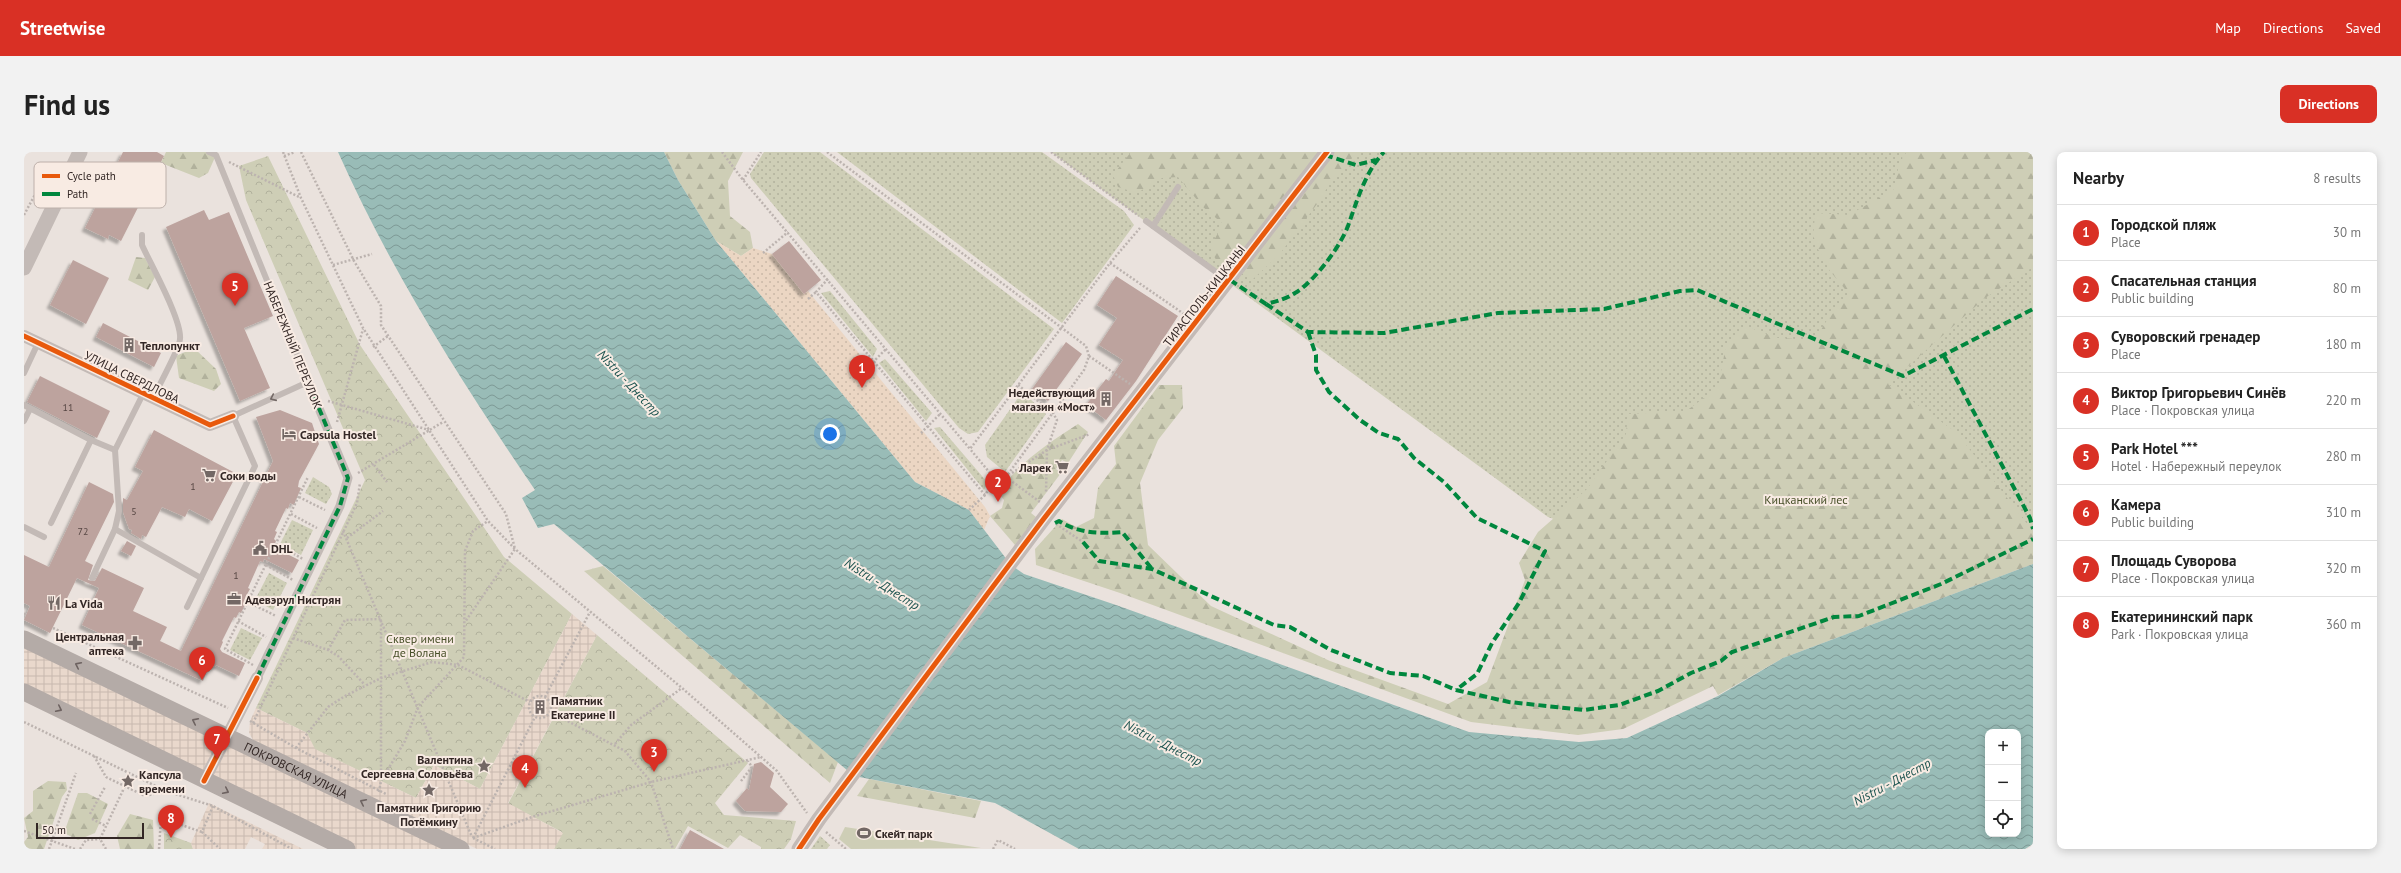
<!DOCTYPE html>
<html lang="en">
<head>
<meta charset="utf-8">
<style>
	:root { --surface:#fff; --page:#f2f2f2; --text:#222; --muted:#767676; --line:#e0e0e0; --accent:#d93025 }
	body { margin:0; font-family:"PT Sans",sans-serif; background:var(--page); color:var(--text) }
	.controls { position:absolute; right:12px; bottom:12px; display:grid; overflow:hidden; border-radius:8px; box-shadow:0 2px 10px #0003 }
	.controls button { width:36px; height:36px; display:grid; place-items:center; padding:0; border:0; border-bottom:1px solid var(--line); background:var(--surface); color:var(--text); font:20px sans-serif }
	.scale { position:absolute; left:12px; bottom:10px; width:108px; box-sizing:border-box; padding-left:4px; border:2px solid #332725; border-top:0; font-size:11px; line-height:14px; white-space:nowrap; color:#332725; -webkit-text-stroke:3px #f8ebe3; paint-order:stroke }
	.you { position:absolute; left:806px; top:282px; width:14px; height:14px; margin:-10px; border:3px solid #fff; border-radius:50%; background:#1a73e8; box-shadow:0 0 0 6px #1a73e833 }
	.badge { display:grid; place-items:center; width:26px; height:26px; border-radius:50%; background:var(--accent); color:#fff; font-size:13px; font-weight:700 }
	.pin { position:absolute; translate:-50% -33px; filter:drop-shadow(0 1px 2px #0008) }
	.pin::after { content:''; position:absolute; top:21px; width:14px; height:12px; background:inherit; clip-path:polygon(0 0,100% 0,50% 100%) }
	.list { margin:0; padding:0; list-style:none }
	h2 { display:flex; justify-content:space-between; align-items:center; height:52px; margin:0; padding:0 16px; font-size:17px }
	h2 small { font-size:13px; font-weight:400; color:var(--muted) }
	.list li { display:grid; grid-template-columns:26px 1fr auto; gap:12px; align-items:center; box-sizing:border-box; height:56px; padding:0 16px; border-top:1px solid var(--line) }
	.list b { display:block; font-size:15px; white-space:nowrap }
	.list p { margin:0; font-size:13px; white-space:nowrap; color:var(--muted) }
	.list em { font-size:13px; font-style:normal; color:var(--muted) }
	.icon { flex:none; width:22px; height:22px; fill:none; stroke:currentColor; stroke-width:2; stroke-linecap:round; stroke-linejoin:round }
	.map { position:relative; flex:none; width:2009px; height:697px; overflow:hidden; border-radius:8px }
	header { display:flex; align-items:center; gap:24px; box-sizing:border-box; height:56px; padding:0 20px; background:var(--accent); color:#fff }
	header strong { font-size:19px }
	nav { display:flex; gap:22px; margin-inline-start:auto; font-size:14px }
	.intro { display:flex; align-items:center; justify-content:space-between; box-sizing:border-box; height:96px; padding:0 24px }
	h1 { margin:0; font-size:28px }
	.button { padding:10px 18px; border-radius:8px; background:var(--accent); color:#fff; font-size:14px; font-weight:700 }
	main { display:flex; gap:24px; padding:0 24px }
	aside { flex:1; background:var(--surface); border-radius:8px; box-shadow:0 2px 10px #0003 }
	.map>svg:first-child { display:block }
	.grass { fill:url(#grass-dots) }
	.forest { fill:url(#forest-firs) }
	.sand { fill:url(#sand-dots) }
	.park { fill:url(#park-crowns) }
	.pitch { fill:#ceceb6 }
	.plaza { fill:url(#plaza-grid) }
	.water { fill:url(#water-waves); fill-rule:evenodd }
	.building { fill:#bda39e; filter:url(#shadow) }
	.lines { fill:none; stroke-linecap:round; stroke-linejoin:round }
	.path { stroke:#bcb3af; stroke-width:2.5; stroke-dasharray:2 2; stroke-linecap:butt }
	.service { stroke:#c3bab6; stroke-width:6 }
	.pedestrian { stroke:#c3bab6; stroke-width:9 }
	.minor { stroke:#c3bab6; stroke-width:12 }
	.tertiary { stroke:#c3bab6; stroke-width:15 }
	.secondary { stroke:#b4aba7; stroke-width:17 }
	.quiet { stroke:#00873e; stroke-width:4; stroke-dasharray:8 4; stroke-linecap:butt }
	.cycleway-casing { stroke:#f8ebe3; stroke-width:8 }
	.cycleway { stroke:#e8590c; stroke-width:5 }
	.oneway { stroke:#746966 }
	.oneway2 { stroke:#6d6260 }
	.labels { text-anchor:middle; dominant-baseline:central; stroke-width:4; stroke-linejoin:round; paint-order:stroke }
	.number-label { font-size:10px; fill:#564643 }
	.street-label { font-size:12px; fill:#332725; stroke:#f8ebe3 }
	.poi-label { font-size:12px; font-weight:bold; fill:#332725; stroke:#f8ebe3; text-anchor:start }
	.park-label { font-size:12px; fill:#485029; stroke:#f8ebe3 }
	.water-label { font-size:13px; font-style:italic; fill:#1c534f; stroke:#f8ebe3 }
	.key { fill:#f8ebe3; stroke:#bdb0aa; stroke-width:1 }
	.key-label { font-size:11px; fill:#332725 }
</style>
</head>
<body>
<header>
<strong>Streetwise</strong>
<nav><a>Map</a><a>Directions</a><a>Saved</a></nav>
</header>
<div class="intro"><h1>Find us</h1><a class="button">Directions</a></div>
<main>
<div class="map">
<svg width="2009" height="697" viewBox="0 0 2009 697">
	<defs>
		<pattern id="grass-dots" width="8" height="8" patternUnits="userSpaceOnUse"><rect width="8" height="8" fill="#ceceb6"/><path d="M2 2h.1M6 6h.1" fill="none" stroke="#b1b19c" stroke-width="1.8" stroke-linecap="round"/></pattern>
		<pattern id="forest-firs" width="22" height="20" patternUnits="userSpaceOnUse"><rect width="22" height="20" fill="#ceceb6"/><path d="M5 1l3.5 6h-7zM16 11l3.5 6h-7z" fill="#b1b19c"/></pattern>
		<pattern id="sand-dots" width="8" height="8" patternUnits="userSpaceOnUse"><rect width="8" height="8" fill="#ebd6c3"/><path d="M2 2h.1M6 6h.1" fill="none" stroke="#cab8a7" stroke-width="1.8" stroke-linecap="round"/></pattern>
		<pattern id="park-crowns" width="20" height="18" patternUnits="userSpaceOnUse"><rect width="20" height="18" fill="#ceceb6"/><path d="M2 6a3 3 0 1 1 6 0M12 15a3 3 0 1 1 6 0" fill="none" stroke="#b1b19c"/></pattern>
		<pattern id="plaza-grid" width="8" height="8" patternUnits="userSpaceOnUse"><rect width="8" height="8" fill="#e9d8cc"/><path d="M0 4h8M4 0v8" fill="none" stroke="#c8b9af"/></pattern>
		<pattern id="water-waves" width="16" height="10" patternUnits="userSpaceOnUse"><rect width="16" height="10" fill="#99bcb7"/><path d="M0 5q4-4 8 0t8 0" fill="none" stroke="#7d9995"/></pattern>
		<filter id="shadow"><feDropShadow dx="-3.5" dy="3.5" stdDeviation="1" flood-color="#0004"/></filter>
	</defs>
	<rect width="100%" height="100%" fill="#eae2dd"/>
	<!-- grass -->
	<g class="grass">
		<path d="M740 0H796L1030 177 954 280 944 282 935 276 727 26 726 22Z"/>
		<path d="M813 0H1018L1100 59 1110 73 1038 171Z"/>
		<path d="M1027 0H2009V412L1574 383 1524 365Z"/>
		<path d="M806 139 853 197 849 205 797 141Z"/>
		<path d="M861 207 908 261 902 269 855 211Z"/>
		<path d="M1004 245 1022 262 981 320 963 305 961 293 994 246Z"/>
		<path d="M916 275 964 331 960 338 910 276Z"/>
		<path d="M289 325 305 335 308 342 302 352 281 341Z"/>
		<path d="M268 368 289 378 277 403 256 392Z"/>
		<path d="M245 421 263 431 249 458 231 448Z"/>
		<path d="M217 476 238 486 226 508 206 498Z"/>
		<path d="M796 684 806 693 803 697H787Z"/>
	</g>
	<!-- forest -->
	<g class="forest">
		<path d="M142 0H184L192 3 184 21 175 26 137 11Z"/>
		<path d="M640 0H719L704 29 706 64 726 80 729 96 717 104 692 89 654 28Z"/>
		<path d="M1107 0H1338L1330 4 1307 29 1296 48 1255 103 1229 127 1193 109 1187 100 1189 90 1199 72 1179 55 1154 25 1138 26 1113 41 1094 35 1089 23Z"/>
		<path d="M1883 0H2009V113L2006 117 1961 146 1864 232 1933 281 2004 373 2009 372V412L1759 506 1694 543 1689 534 1599 577 1554 583 1447 570 1096 441 1012 413 1011 397 1038 367 1052 375 1070 366 1074 336 1092 312 1090 294 1135 233H1158L1159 256 1134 288 1116 331 1124 393 1187 454 1306 509 1424 552 1463 530 1501 428 1495 411 1514 380 1563 337 1602 282 1604 262 1662 259 1694 236 1702 193 1721 174 1754 186 1791 188 1803 168 1825 142 1806 119 1789 88 1791 61 1825 63 1870 37 1876 8Z"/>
		<path d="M112 105 121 106 131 125 124 138 104 128Z"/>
		<path d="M170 196 192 217 197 232 190 239 155 226 152 204Z"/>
		<path d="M1054 272 1064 280 1044 311 1038 308 1032 317 1037 321 1007 361 1012 365 991 393 966 364 978 356 980 348 975 342C978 338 980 333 983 329 1002 306 1029 288 1054 272Z"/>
		<path d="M579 414 814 610 806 631 560 419Z"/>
		<path d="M845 627 957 649 951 666 833 644Z"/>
		<path d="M24 629 42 630 43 638 38 645 20 697H0V690L4 685 0 666 9 659V639Z"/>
		<path d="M54 641H63L84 652 71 681 54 688 40 681Z"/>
		<path d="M106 662 129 668 130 697H96L93 684Z"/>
	</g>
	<!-- sand -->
	<path class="sand" d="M692 89 717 104 729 96 748 102 780 142 784 139 961 355 966 364 960 378 945 358 891 330Z"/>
	<!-- park -->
	<g class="park">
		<path d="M244 4 336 193 480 405 548 462 456 637 410 613 392 646 290 597 283 581 232 556 341 328 222 48 215 14Z"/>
		<path d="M573 483 724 611 691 651 700 663 772 669 767 687 760 697H737V695L716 683 704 696 664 674 651 697H530L538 680 484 652Z"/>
		<path d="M140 681 167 691 169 697H140Z"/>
	</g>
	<!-- pitch -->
	<path class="pitch" d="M821 675 957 696 827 697 815 687Z"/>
	<!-- plaza -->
	<g class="plaza">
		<path d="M548 462 573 483 484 651 539 681 530 697H453L229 588 225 581 226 569 232 556 283 581 291 597 392 646 410 613 456 637Z"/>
		<path d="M0 487 437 697H323L0 540Z"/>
		<path d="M185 651 279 697H238L241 692 227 685 221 697H169L167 691Z"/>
	</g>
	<!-- water -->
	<path class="water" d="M314 0H640L654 28 692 89 891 330 945 358 987 413 1000 422 1092 453 1445 580 1555 590 1603 586 1694 544 1759 506 2009 412V692L2001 697H1055L971 651 830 624 530 372 514 376 498 346 511 338C437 229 368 121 314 0ZM1964 580H1994V682H1964Z"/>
	<!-- building -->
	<g class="building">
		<path d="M99 0H133L140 4 97 89 85 83 84 87 61 76Z"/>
		<path d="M180 58 185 68 205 60 249 164 220 176 246 236 216 249 142 75Z"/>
		<path d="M765 89 797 128 780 142 748 102Z"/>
		<path d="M49 108 85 126 62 172 26 153Z"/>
		<path d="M1092 124 1154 164 1112 229 1082 268 1062 253 1082 227 1085 229 1099 208 1075 193 1093 166 1073 153Z"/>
		<path d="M79 171 137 201 130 215 72 185Z"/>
		<path d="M1042 190 1058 202 1024 249 1008 237Z"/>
		<path d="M16 224 86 259 73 286 3 250Z"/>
		<path d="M256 258 288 271 295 292 275 329 274 335 277 336 270 353 266 351 264 357 262 356 251 379 253 380 250 387 252 389 249 395 275 408 268 421 240 407 239 410 236 409 224 436 226 437 222 444 225 445 217 461 215 460 212 466 210 465 198 489 199 490 196 497 198 500 221 511 215 524 192 513 191 515 188 514 185 520 183 519 179 529 58 473 75 436 53 426 26 481 0 468 6 454 0 451V403L25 415 65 330 89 342 90 350 61 409 69 413 64 428 71 429 78 416 120 436 109 459 143 475 136 489 157 499 249 309 232 265Z"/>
		<path d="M130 278 213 322 188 369 165 357 161 365 138 355 122 385 118 383 117 387 107 381 108 378 105 377 99 360V346L103 348 119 319 111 315Z"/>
		<path d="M103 389 112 394 107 404 97 399Z"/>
		<path d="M737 610 750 621 746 635 764 652 757 660 721 659 712 649 723 636 725 638 730 612Z"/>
		<path d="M666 678 700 697H656Z"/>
	</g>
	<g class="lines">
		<!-- path -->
		<g class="path">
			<path d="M259 0 277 46 339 176 464 369 491 397 658 536 753 619 783 661"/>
			<path d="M277 0 330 109 357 154V173L482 362 491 397 441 470"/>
			<path d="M698 0 719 28 946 297 1086 111 1116 76"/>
			<path d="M803 0 1062 194 1065 204 1060 218 982 325 971 327 946 297"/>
			<path d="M1027 0 1115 64"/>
			<path d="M260 4 271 0"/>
			<path d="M205 10 277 46"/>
			<path d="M719 28 737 0"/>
			<path d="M0 63 27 13"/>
			<path d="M739 101 764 80"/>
			<path d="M1086 111 1160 162"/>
			<path d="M309 113 348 102"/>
			<path d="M804 127 792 140 961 343 971 327"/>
			<path d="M784 147 792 140"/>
			<path d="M349 195 364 184"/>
			<path d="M1065 204 1106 232"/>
			<path d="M843 216 862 197"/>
			<path d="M994 233 1029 261 1033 268 1023 298 1022 340"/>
			<path d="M304 249 405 278"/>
			<path d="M313 270 339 177"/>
			<path d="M897 281 916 262"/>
			<path d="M350 313 363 330"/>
			<path d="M334 321 419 270"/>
			<path d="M988 321 1023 298 1066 282"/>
			<path d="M982 325 1016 350"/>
			<path d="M275 345 301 358"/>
			<path d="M945 358 961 343"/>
			<path d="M267 362 293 376"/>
			<path d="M1032 372 1059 390"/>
			<path d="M319 379 448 685"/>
			<path d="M323 386 359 359"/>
			<path d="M252 392 279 407"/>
			<path d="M242 413 269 428"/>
			<path d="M224 450 252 464"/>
			<path d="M0 462H2"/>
			<path d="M214 469 242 485"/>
			<path d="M29 476 204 556"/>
			<path d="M269 486 304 498 314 504 341 533"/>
			<path d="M304 498 321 468 357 467V628"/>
			<path d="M229 513 201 497 284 325"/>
			<circle cx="516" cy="555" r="11"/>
			<path d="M521 545 566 460"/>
			<path d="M526 560 601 599 627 630 649 697"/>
			<path d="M226 569 272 596 362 642"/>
			<path d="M0 570 142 639 189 654 268 697"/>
			<path d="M229 571 333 351 336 331"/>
			<path d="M591 592 607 573 658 536"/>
			<path d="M272 596 304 555 321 544 357 526 408 510 434 513 506 550"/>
			<path d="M70 604 82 625 121 644 142 639"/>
			<path d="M717 629 728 615 724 609"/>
			<path d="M355 640 357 629 381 589 394 555 440 505 441 399 449 379 464 369"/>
			<path d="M189 654 178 680 196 697"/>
			<path d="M66 662 81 635"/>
			<path d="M68 667 82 674"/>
			<path d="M0 679 51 697"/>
			<path d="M802 680 822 697"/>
			<path d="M449 686 471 697"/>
			<path d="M449 686 508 665 627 630 737 605"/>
			<path d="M449 686 511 565"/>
			<path d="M25 697 52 621"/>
			<path d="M56 697 62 688 76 687"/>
			<path d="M82 697 76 687 101 634"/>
			<path d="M135 697 137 666 178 680"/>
			<path d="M969 697 974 688 991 697"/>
		</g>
		<!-- service -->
		<g class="service">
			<path d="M185 0 192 3 285 232"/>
			<path d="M1122 69 1203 128"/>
			<path d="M1129 74 1154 35"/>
			<path d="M118 83V93C127 113 158 168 156 187 156 196 134 235 129 246"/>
			<path d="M0 221 14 191"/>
			<path d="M0 253 67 288 91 298 119 242"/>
			<path d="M0 269 6 257"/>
			<path d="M27 371 67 288"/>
			<path d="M0 375 20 385"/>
			<path d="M91 377 177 426"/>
			<path d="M68 426 91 377 95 359 91 298"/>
			<path d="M163 455 231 314 209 264 284 230"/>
		</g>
		<!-- pedestrian -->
		<path class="pedestrian" d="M233 526 316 354 324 326 284 230"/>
		<!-- minor -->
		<g class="minor">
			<path d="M0 184 186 273 209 264"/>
			<path d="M180 629 233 526"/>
		</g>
		<!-- tertiary -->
		<g class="tertiary">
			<path d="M0 116 56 0"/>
			<path d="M775 697 795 667 1018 369 1303 0"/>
		</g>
		<!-- secondary -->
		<g class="secondary">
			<path id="s1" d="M0 487 437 697"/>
			<path d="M0 540 323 697"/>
		</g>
		<!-- quiet -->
		<g class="quiet">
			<path d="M1301 3 1332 13 1352 8"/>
			<path d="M1206 128 1242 152C1253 149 1262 147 1271 141 1290 130 1316 95 1324 74 1333 49 1341 20 1360 0"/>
			<path d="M1242 152 1284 180 1360 181 1474 161 1580 157 1656 139 1673 138 1879 224 2009 157"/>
			<path d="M1284 180 1292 203V218L1305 240 1336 268 1355 281 1374 287 1390 306 1420 330 1453 366 1521 399 1495 451 1468 491 1453 522 1432 538"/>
			<path d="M1920 204 2006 366 2009 377"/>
			<path d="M1031 371 1035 369C1054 381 1075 382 1098 380L1128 417"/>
			<path d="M1059 390 1075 409 1128 417 1250 473 1266 475 1307 498 1366 521 1399 524 1432 538 1485 550 1560 558 1595 553 1634 539 1667 521 1697 509 1708 500 1810 465 1835 464 1917 432 2009 387"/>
			<path d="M233 526 316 354 324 326 284 230"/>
		</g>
		<defs>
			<g id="cycleway">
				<path d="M0 184 186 273 209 264"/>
				<path d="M180 629 233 526"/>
				<path d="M775 697 795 667 1018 369 1303 0"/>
			</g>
		</defs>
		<!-- cycleway casing -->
		<use href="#cycleway" class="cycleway-casing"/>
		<!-- cycleway -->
		<use href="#cycleway" class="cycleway"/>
	</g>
	<!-- one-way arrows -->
	<defs><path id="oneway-chevron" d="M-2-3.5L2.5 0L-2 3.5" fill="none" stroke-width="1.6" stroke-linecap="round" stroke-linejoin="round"/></defs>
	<use class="oneway" href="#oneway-chevron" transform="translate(249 246) rotate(156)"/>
	<g class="oneway2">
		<use href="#oneway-chevron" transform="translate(54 513) rotate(-154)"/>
		<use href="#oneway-chevron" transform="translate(35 557) rotate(26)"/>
		<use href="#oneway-chevron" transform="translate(171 569) rotate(-154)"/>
		<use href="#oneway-chevron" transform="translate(202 639) rotate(26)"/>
		<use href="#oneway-chevron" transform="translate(339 650) rotate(-154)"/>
	</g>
	<!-- icons -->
	<defs>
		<symbol id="building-bare" viewBox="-9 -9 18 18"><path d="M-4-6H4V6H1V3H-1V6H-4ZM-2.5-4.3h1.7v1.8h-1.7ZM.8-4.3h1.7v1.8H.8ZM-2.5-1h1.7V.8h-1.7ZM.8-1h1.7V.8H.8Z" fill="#736865" stroke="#f8ebe3" stroke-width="2.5" paint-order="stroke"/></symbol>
		<symbol id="hotel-bare" viewBox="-9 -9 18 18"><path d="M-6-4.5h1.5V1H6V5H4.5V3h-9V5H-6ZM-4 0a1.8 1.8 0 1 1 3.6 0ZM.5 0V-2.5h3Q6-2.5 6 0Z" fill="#736865" stroke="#f8ebe3" stroke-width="2.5" paint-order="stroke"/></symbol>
		<symbol id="supermarket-bare" viewBox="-9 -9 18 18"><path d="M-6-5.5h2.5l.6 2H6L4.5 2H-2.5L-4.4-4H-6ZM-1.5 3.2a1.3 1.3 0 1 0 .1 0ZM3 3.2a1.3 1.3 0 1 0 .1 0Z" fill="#736865" stroke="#f8ebe3" stroke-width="2.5" paint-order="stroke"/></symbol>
		<symbol id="civic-bare" viewBox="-9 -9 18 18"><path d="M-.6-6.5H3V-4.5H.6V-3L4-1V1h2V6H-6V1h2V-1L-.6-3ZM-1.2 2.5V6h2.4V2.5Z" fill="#736865" stroke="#f8ebe3" stroke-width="2.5" paint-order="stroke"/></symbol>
		<symbol id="office-bare" viewBox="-9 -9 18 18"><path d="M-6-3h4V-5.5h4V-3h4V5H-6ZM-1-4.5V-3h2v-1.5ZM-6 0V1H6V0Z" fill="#736865" stroke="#f8ebe3" stroke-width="2.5" paint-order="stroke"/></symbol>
		<symbol id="restaurant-bare" viewBox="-9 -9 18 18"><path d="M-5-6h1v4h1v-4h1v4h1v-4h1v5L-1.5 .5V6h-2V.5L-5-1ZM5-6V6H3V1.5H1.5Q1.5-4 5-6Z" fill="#736865" stroke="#f8ebe3" stroke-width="2.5" paint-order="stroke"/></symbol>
		<symbol id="pharmacy-bare" viewBox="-9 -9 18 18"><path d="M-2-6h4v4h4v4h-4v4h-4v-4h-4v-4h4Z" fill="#736865" stroke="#f8ebe3" stroke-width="2.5" paint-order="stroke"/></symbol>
		<symbol id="sight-bare" viewBox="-9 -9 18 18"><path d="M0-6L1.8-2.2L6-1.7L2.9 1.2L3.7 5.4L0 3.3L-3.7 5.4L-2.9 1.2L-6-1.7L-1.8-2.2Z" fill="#736865" stroke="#f8ebe3" stroke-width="2.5" paint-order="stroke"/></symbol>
		<symbol id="stadium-bare" viewBox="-9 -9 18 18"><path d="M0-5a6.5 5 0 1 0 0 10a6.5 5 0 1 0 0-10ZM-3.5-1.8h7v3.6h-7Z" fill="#736865" stroke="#f8ebe3" stroke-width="2.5" paint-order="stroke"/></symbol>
	</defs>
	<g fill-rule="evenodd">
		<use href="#building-bare" x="95" y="183" width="20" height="20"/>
		<use href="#building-bare" x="1072" y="237" width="20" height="20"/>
		<use href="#hotel-bare" x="255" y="272" width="20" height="20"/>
		<use href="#supermarket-bare" x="1028" y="305" width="20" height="20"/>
		<use href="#supermarket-bare" x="175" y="313" width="20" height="20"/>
		<use href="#civic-bare" x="226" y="386" width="20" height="20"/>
		<use href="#office-bare" x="200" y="437" width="20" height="20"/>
		<use href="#restaurant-bare" x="20" y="441" width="20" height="20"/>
		<use href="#pharmacy-bare" x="101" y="481" width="20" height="20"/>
		<use href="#building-bare" x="506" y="545" width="20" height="20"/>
		<use href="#sight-bare" x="450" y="604" width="20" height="20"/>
		<use href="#sight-bare" x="94" y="619" width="20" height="20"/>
		<use href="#sight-bare" x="395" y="628" width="20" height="20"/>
		<use href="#stadium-bare" x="830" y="671" width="20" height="20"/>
	</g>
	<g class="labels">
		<!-- number labels -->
		<g class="number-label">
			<text x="44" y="255">11</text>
			<text x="169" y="334">1</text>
			<text x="110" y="359">5</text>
			<text x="59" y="379">72</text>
			<text x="212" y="423">1</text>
		</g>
		<!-- street labels -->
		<g class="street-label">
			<text transform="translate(1180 144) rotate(-52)">ТИРАСПОЛЬ-КИЦКАНЫ</text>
			<text transform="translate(269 193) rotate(68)">НАБЕРЕЖНЫЙ ПЕРЕУЛОК</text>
			<text transform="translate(108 225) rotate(26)">УЛИЦА СВЕРДЛОВА</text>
			<text stroke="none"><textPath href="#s1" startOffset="302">ПОКРОВСКАЯ УЛИЦА</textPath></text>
		</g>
		<!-- poi labels -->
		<g class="poi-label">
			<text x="116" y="193">Теплопункт</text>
			<text x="1071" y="240" text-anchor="end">Недействующий<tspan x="1071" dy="14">магазин «Мост»</tspan></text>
			<text x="276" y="282">Capsula Hostel</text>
			<text x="1027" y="315" text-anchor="end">Ларек</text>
			<text x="196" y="323">Соки воды</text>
			<text x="247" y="396">DHL</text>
			<text x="221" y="447">Адевэрул Нистрян</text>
			<text x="41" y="451">La Vida</text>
			<text x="100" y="484" text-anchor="end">Центральная<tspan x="100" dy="14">аптека</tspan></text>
			<text x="527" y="548">Памятник<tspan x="527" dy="14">Екатерине II</tspan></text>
			<text x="449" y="607" text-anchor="end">Валентина<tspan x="449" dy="14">Сергеевна Соловьёва</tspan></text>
			<text x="115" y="622">Капсула<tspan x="115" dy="14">времени</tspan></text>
			<text x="405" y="655" text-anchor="middle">Памятник Григорию<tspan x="405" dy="14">Потёмкину</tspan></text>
			<text x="851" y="681">Скейт парк</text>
		</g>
		<!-- park labels -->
		<g class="park-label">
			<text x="1782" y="347">Кицканский лес</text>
			<text x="396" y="486">Сквер имени<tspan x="396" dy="14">де Волана</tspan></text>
		</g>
		<!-- water labels -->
		<g class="water-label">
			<text transform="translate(605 231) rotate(47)">Nistru - Днестр</text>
			<text transform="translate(858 432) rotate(32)">Nistru - Днестр</text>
			<text transform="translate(1139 591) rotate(27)">Nistru - Днестр</text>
			<text transform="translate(1868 630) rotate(-28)">Nistru - Днестр</text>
		</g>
	</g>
	<!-- legend -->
	<rect x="10" y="10" width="132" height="46" rx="6" class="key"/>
	<rect x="18" y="22" width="18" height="4" fill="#e8590c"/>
	<rect x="18" y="40" width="18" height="4" fill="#00873e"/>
	<g class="key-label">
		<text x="43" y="28">Cycle path</text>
		<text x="43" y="46">Path</text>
	</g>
</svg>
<div class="controls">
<button>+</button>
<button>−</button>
<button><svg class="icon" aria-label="locate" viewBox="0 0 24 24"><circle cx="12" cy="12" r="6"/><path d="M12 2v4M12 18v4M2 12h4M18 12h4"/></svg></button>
</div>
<div class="scale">50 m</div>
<div class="you"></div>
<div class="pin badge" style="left:838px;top:236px">1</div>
<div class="pin badge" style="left:974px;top:350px">2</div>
<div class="pin badge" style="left:630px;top:620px">3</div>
<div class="pin badge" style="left:501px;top:636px">4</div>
<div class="pin badge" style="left:211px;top:154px">5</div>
<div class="pin badge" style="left:178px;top:528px">6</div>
<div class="pin badge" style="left:193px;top:607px">7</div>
<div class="pin badge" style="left:147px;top:686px">8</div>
</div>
<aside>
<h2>Nearby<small>8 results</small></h2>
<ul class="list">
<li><span class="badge">1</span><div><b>Городской пляж</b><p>Place</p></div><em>30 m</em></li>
<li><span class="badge">2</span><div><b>Спасательная станция</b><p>Public building</p></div><em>80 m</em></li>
<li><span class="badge">3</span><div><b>Суворовский гренадер</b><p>Place</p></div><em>180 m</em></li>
<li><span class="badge">4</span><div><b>Виктор Григорьевич Синёв</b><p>Place · Покровская улица</p></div><em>220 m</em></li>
<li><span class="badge">5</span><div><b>Park Hotel ***</b><p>Hotel · Набережный переулок</p></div><em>280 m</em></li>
<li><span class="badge">6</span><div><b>Камера</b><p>Public building</p></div><em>310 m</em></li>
<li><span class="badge">7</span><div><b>Площадь Суворова</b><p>Place · Покровская улица</p></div><em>320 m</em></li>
<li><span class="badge">8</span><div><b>Екатерининский парк</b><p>Park · Покровская улица</p></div><em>360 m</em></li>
</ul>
</aside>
</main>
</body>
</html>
